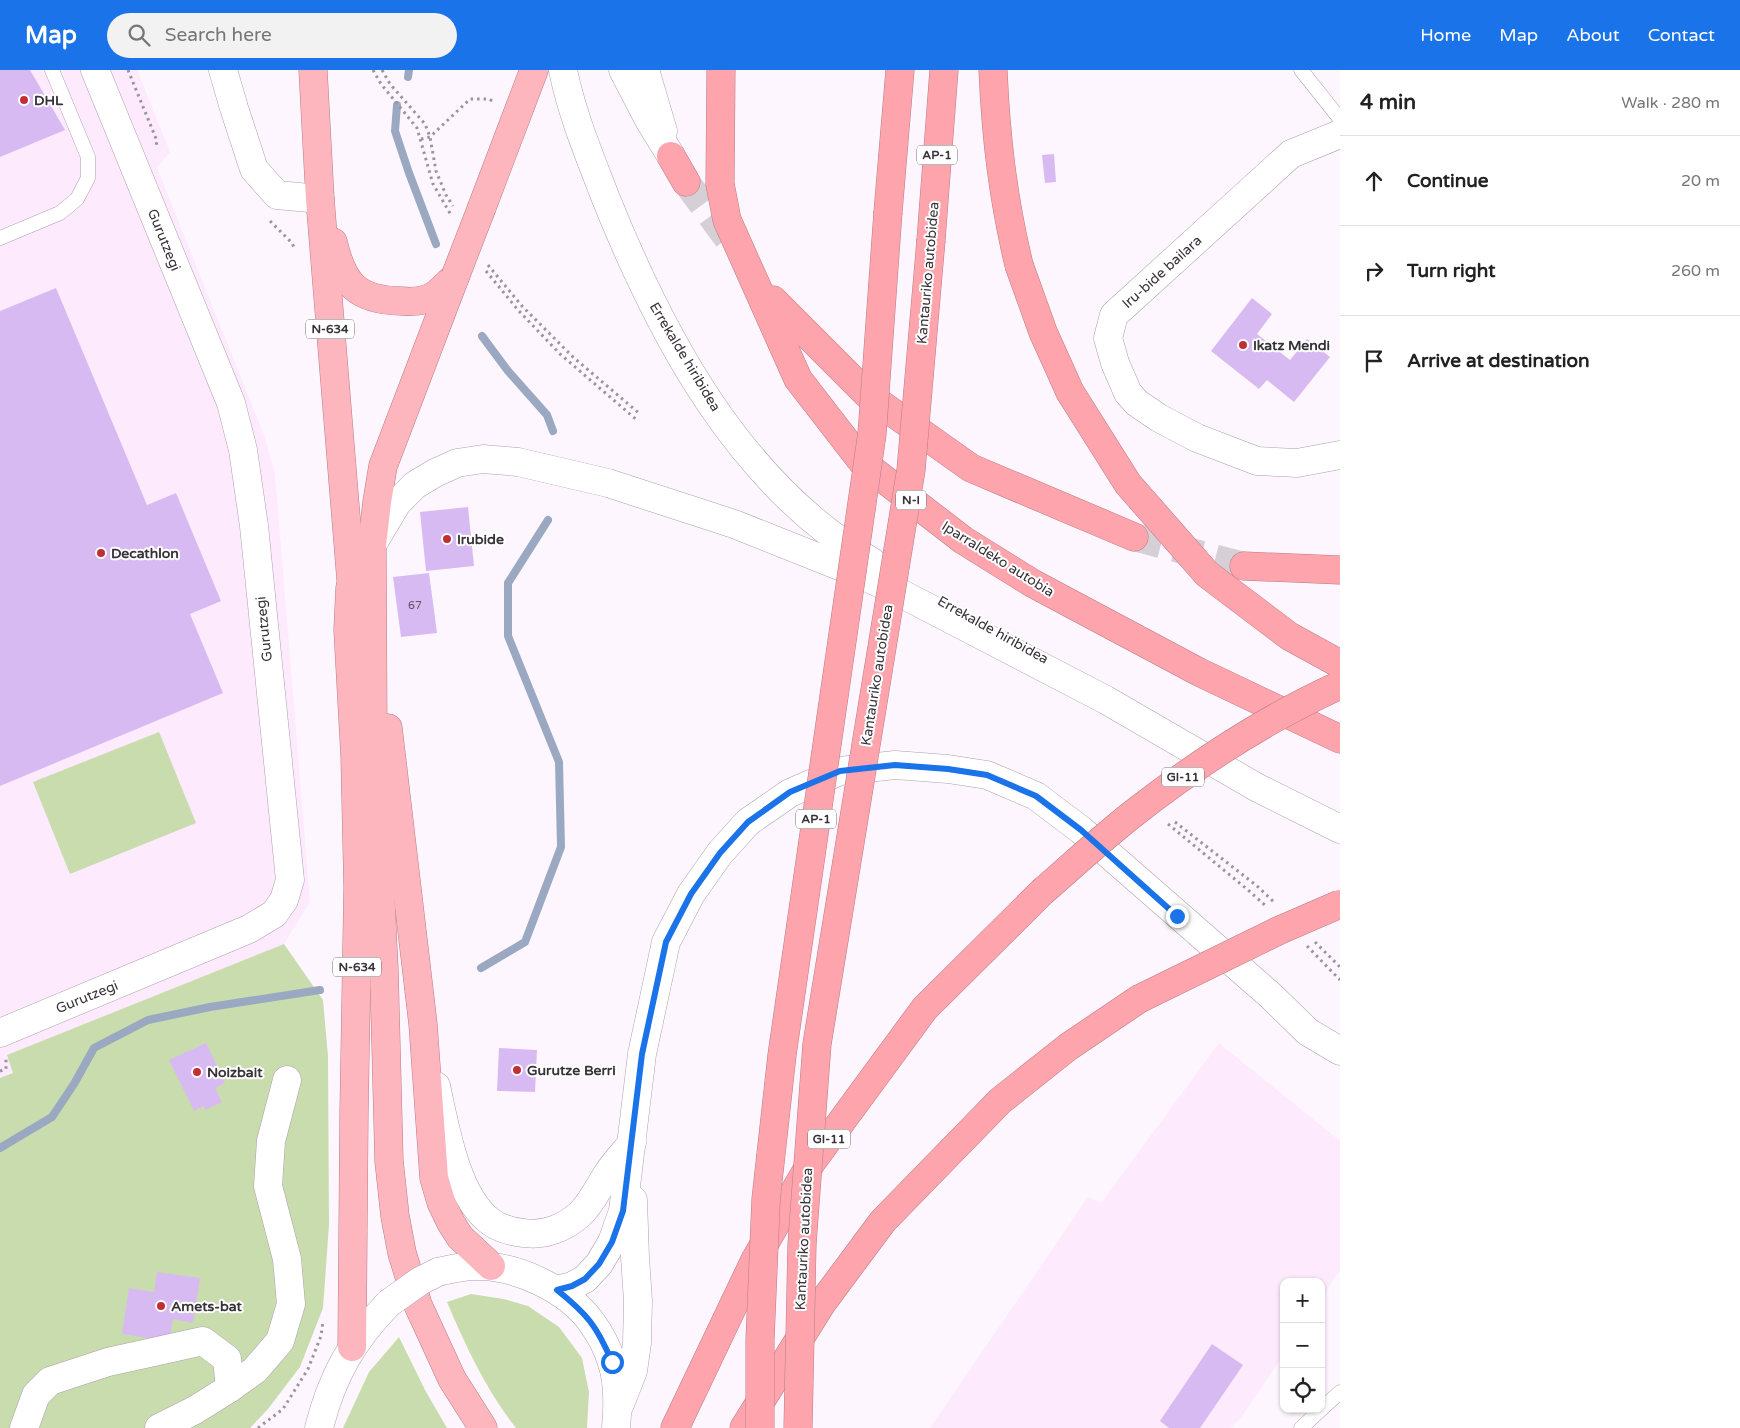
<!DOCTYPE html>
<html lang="en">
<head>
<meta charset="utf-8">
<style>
	:root { --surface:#fff; --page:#f2f2f2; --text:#222; --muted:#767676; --line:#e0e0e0; --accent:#1a73e8 }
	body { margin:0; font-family:"Varela Round",sans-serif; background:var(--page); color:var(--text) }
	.controls { position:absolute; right:15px; bottom:15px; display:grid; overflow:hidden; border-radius:10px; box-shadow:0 1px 4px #0004 }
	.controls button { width:45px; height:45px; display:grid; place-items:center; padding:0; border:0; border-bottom:1px solid var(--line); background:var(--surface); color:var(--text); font:25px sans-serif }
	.stop { position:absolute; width:15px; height:15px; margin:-11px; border:4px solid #1a73e8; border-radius:50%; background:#fff }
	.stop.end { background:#1a73e8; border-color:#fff; box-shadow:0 1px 5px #0008 }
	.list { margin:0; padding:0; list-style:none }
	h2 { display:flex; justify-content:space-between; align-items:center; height:65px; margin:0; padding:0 20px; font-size:21px }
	h2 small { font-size:16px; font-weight:400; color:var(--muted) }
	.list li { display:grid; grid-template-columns:32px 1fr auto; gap:15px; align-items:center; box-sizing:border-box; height:90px; padding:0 20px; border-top:1px solid var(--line) }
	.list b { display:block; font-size:19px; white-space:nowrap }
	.list em { font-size:16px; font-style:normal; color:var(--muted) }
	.icon { flex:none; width:28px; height:28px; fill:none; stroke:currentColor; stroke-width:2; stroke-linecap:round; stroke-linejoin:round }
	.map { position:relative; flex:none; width:1340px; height:1358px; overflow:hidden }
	header { display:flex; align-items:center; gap:30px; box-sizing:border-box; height:70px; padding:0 25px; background:var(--accent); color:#fff }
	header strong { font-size:24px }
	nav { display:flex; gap:28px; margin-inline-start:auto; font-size:18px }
	.search { width:350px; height:45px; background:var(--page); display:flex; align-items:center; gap:12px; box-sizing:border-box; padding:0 18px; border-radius:28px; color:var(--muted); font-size:19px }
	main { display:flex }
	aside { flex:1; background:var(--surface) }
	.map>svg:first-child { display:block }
	.built { fill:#fdeafc }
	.green { fill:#c9dcad }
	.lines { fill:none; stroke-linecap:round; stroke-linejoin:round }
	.stream { stroke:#9aa9c1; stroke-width:8 }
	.building { fill:#d8baf2 }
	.motorway-tunnel { stroke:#d6cfd6; stroke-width:28; stroke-dasharray:28 14; stroke-linecap:butt }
	.service-casing { stroke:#aca0ac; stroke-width:15 }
	.minor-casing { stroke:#aca0ac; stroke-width:29 }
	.tertiary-casing { stroke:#aca0ac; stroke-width:29 }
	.secondary-casing { stroke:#aca0ac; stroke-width:29 }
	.trunk-casing { stroke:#b87c84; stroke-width:29 }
	.motorway-casing { stroke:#b87c84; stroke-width:29 }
	.path { stroke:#9b959b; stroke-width:3; stroke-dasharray:2.5 4; stroke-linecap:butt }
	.service { stroke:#fff; stroke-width:14 }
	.minor { stroke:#fff; stroke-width:28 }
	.tertiary { stroke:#fff; stroke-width:28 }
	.secondary { stroke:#fff; stroke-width:28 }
	.trunk { stroke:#feb6be; stroke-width:28 }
	.motorway { stroke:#fda4ad; stroke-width:28 }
	.tertiary-bridge-casing { stroke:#aca0ac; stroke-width:29; stroke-linecap:butt }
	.trunk-bridge-casing { stroke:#b87c84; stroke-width:29; stroke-linecap:butt }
	.motorway-bridge-casing { stroke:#b87c84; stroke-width:29; stroke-linecap:butt }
	.tertiary-bridge { stroke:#fff; stroke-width:28 }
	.trunk-bridge { stroke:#feb6be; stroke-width:28 }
	.motorway-bridge { stroke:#fda4ad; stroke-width:28 }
	.route { stroke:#1a73e8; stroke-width:6 }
	.poi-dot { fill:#bf3036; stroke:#fff; stroke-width:2 }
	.labels { text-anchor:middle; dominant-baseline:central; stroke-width:4; stroke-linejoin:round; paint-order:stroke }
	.number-label { font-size:11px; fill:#5f5466 }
	.shield { fill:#fff; stroke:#737073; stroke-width:1 }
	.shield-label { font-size:12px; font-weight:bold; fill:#373237 }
	.poi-label { font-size:14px; font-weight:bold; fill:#373237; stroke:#fff; text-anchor:start }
	.street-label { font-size:14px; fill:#373237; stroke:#fff }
</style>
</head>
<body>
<header>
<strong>Map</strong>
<div class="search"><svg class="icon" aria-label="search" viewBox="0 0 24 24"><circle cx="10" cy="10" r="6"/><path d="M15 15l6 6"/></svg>Search here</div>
<nav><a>Home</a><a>Map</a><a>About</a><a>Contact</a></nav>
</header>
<main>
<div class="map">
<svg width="1340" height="1358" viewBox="0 0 1340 1358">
	<rect width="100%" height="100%" fill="#fef6fe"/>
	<!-- built -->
	<g class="built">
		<path d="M0 0H137L170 82 157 98 265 368 275 404 310 832 284 874 8 985 13 1003 0 1008Z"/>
		<path d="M1219 973 1340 1071V1200L1321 1228V1212H1284V1284L1242 1346 1231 1358H930L1088 1127 1101 1133Z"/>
	</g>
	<!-- green -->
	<g class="green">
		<path d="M159 662 196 753 70 804 33 712Z"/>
		<path d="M284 874 323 930 328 986 329 1155 323 1238 300 1297 268 1339 250 1358H0V1008L13 1003 7 985Z"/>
		<path d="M471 1224 504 1229 528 1236 559 1257 582 1288 589 1322 587 1358H516C486 1320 466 1277 447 1232Z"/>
		<path d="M399 1267 425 1320 447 1358H343L369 1302Z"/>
	</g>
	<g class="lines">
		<!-- stream -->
		<g class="stream">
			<path d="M408 7 409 0"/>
			<path d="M397 35 395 61 409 103 436 174"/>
			<path d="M482 266 508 301 547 345 553 361"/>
			<path d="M481 898 525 872 561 777 559 692 508 566V513L548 450"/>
			<path d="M0 1078 52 1047 74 1014 94 978 148 950 210 937 320 920"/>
		</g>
	</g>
	<!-- building -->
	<g class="building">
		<path d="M0 0H30L65 60 0 87Z"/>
		<path d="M1054 84 1056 112 1045 113 1042 85Z"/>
		<path d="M56 218 147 435 176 423 221 531 190 544 223 623 0 716V241Z"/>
		<path d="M1252 228 1272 244 1257 264 1290 290 1307 269 1330 287 1294 332 1267 310 1259 319 1211 281Z"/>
		<path d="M468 437 474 496 426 501 420 442Z"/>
		<path d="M429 503 437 563 401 567 393 507Z"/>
		<path d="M206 973 225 1013 215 1018 222 1032 205 1040 204 1036 194 1041 169 990Z"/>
		<path d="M499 978 537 980 535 1022 497 1021Z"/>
		<path d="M157 1202 200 1208 193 1253 173 1249 169 1271 122 1264 129 1218 154 1222Z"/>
		<path d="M1212 1274 1243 1295 1200 1358H1169L1160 1351Z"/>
	</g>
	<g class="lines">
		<!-- motorway-tunnel -->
		<g class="motorway-tunnel">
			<path d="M686 112 735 178"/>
			<path d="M1134 467 1244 496"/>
		</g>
		<defs>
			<g id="service">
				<path d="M1301 0 1340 49"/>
				<path d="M0 168 60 143 77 129 88 108V87L52 0"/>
				<path d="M1301 1358 1340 1322"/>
			</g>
			<g id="minor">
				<path d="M223 0 234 38 254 99 277 125 320 129"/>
				<path d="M645 0 663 61"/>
				<path d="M1340 64 1291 84 1114 245 1108 268 1115 293 1128 323 1137 333 1159 348 1197 368 1257 391 1297 393 1340 385"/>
				<path d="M0 963 249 859 274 844 284 830 290 810 254 456 243 380 231 333 95 0"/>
				<path d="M24 1358 36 1325 50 1311 108 1292 203 1271 227 1289 230 1318"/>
				<path d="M159 1358 195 1340 230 1318 255 1300 280 1271 291 1234 287 1189 268 1116 271 1071 287 1010"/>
			</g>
			<g id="tertiary">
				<path d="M436 1016C445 1056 456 1127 491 1152 501 1159 513 1162 524 1163 544 1166 565 1158 580 1144 592 1133 599 1116 608 1103 615 1092 624 1083 632 1073"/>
				<path d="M438 1202C451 1199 463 1196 476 1196 516 1195 569 1220 592 1253 600 1264 607 1277 611 1290 619 1311 618 1336 616 1358"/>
				<path d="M557 1220 572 1216 585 1209 599 1194 612 1172 623 1141 642 984 666 872 691 824 720 783 748 752 790 723 840 701 895 695 948 699 987 705 1036 726 1081 760 1270 925 1308 962 1340 981"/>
				<path d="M620 1334 633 1301 637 1273 638 1231 635 1187 633 1130"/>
				<path d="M319 1358C332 1306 352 1271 389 1233"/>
			</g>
			<g id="secondary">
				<path d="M563 0C572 45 590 87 606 129 662 268 739 413 872 492"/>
				<path d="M623 0 649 50 671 86"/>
				<path d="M372 475 397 433 415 415 435 403 457 393 483 389 518 392 608 413 734 454 862 505 904 525 1106 630 1256 717 1340 759"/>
			</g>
			<g id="trunk">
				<path d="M313 0 320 129 353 534"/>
				<path d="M482 137 534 0"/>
				<path d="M333 172C343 214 356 230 401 231 412 232 426 231 435 225 442 220 449 212 455 207"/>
				<path d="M455 207 383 396 377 432 372 475 373 676 384 899 389 1091 395 1146 402 1183 418 1235 452 1309 483 1358"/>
				<path d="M350 518 348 560 355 686 358 817 354 1043 352 1277"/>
				<path d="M388 658 423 954 434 1108 441 1132 451 1153 460 1167 491 1196"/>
			</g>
			<g id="motorway">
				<path d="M721 0 720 114 727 150 798 309 863 393 963 470 1032 513 1199 602 1340 669"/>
				<path d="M993 0C996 69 1003 128 1019 195"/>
				<path d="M671 86 686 112"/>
				<path d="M888 142 900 0"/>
				<path d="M931 170 944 0"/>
				<path d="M773 230 868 325 971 398 1134 467"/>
				<path d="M1244 496 1340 500"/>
				<path d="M675 1358 755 1190 811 1093 925 938 1042 822"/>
				<path d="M744 1358 822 1233 883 1151 1000 1031 1068 977 1139 929"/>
			</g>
		</defs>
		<!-- service casing -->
		<use href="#service" class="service-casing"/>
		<!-- minor casing -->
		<use href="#minor" class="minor-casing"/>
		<!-- tertiary casing -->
		<use href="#tertiary" class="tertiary-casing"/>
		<!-- secondary casing -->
		<use href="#secondary" class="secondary-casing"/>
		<!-- trunk casing -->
		<use href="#trunk" class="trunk-casing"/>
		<!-- motorway casing -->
		<use href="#motorway" class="motorway-casing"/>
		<!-- path -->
		<g class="path">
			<path d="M128 0 157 71 156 76"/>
			<path d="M373 0 381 14 417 58 433 114 451 145"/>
			<path d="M382 0 390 14 425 54 430 67 436 101 446 125 453 136"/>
			<path d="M421 69 430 67 470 29H489L494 32"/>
			<path d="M270 151 292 173 295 180"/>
			<path d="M488 195 522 236 573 287 640 344"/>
			<path d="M486 201 518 240 560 284 638 351"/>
			<path d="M1175 752 1257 816 1275 833"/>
			<path d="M1168 754 1248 820 1267 837"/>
			<path d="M1315 872 1340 897"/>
			<path d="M1307 876 1340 910"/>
			<path d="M0 1001 6 999V987"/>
			<path d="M258 1358 283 1339 308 1299 321 1266 323 1251"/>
		</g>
		<!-- service -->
		<use href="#service" class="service"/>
		<!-- minor -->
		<use href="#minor" class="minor"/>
		<!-- tertiary -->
		<use href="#tertiary" class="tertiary"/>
		<!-- secondary -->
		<use href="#secondary" class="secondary"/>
		<!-- trunk -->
		<use href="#trunk" class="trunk"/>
		<!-- motorway -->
		<use href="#motorway" class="motorway"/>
		<defs>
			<path id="tertiary-bridge" d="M389 1233 420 1211 438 1202"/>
			<path id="trunk-bridge" d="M455 207 482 137"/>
			<g id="motorway-bridge">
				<path d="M1019 195 1043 262 1070 322 1128 414 1207 504 1289 566 1340 594"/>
				<path d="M1042 822C1072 796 1102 768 1134 743 1198 693 1267 648 1340 615"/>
				<path d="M1139 929 1280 860 1340 834"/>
				<path d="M760 1358V1270L766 1129 782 985 872 364 888 142"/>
				<path d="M798 1358 802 1174 817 974 911 400 931 170"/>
			</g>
		</defs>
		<!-- tertiary-bridge casing -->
		<use href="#tertiary-bridge" class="tertiary-bridge-casing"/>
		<!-- trunk-bridge casing -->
		<use href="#trunk-bridge" class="trunk-bridge-casing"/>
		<!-- motorway-bridge casing -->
		<use href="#motorway-bridge" class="motorway-bridge-casing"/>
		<!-- tertiary-bridge -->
		<use href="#tertiary-bridge" class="tertiary-bridge"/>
		<!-- trunk-bridge -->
		<use href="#trunk-bridge" class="trunk-bridge"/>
		<!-- motorway-bridge -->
		<use href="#motorway-bridge" class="motorway-bridge"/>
	</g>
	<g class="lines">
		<!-- route -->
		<path class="route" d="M612 1292C597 1256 587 1244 557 1220L572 1216 585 1209 599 1194 612 1172 623 1141 642 984 666 872 691 824 720 783 748 752 790 722 840 701 895 695 948 699 987 705 1036 726 1081 760 1177 846"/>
	</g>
	<!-- markers -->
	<g class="poi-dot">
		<circle cx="24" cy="30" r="5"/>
		<circle cx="1243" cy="275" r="5"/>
		<circle cx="447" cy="469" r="5"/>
		<circle cx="101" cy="483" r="5"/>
		<circle cx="517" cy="1000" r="5"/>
		<circle cx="197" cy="1002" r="5"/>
		<circle cx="161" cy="1236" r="5"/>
	</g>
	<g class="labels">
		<!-- number labels -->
		<g class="number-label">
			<text x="415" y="535">67</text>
		</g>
		<!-- shield labels -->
		<g class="shield">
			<rect x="917" y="75.5" width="40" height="19" rx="4"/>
			<rect x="306" y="249.5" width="48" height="19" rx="4"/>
			<rect x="896" y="420.5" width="30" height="19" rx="4"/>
			<rect x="1162" y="697.5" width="42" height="19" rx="4"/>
			<rect x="796" y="739.5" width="40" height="19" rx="4"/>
			<rect x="333" y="887.5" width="48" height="19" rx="4"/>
			<rect x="808" y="1059.5" width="42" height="19" rx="4"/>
		</g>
		<g class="shield-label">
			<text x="937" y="85">AP-1</text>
			<text x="330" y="259">N-634</text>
			<text x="911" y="430">N-I</text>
			<text x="1183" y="707">GI-11</text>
			<text x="816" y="749">AP-1</text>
			<text x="357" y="897">N-634</text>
			<text x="829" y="1069">GI-11</text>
		</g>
		<!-- poi labels -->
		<g class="poi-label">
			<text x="34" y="30">DHL</text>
			<text x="1253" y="275">Ikatz Mendi</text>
			<text x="457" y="469">Irubide</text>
			<text x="111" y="483">Decathlon</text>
			<text x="527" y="1000">Gurutze Berri</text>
			<text x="207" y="1002">Noizbait</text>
			<text x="171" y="1236">Amets-bat</text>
		</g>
		<!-- street labels -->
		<g class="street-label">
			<text transform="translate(164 170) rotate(68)">Gurutzegi</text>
			<text transform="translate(1162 202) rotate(-42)">Iru-bide bailara</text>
			<text transform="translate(928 203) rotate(-85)">Kantauriko autobidea</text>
			<text transform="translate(685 287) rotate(59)">Errekalde hiribidea</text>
			<text transform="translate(998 489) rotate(32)">Iparraldeko autobia</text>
			<text transform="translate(264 559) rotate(-96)">Gurutzegi</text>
			<text transform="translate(993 560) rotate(29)">Errekalde hiribidea</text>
			<text transform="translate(877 605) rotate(-81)">Kantauriko autobidea</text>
			<text transform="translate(87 927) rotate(-22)">Gurutzegi</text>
			<text transform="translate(804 1169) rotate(-87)">Kantauriko autobidea</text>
		</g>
	</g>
</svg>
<div class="controls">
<button>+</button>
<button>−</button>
<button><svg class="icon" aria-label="locate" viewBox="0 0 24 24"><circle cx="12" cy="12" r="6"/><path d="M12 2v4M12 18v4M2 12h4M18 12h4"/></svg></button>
</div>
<div class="stop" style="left:612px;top:1292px"></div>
<div class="stop end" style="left:1177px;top:846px"></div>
</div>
<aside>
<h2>4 min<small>Walk · 280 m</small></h2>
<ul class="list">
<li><svg class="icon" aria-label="ahead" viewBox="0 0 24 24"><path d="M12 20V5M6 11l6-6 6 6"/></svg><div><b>Continue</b></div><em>20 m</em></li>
<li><svg class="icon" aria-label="right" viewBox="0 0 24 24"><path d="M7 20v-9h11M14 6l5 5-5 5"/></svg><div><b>Turn right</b></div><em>260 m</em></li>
<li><svg class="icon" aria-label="arrive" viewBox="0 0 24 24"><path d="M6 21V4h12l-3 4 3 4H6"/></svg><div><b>Arrive at destination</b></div></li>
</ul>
</aside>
</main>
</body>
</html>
